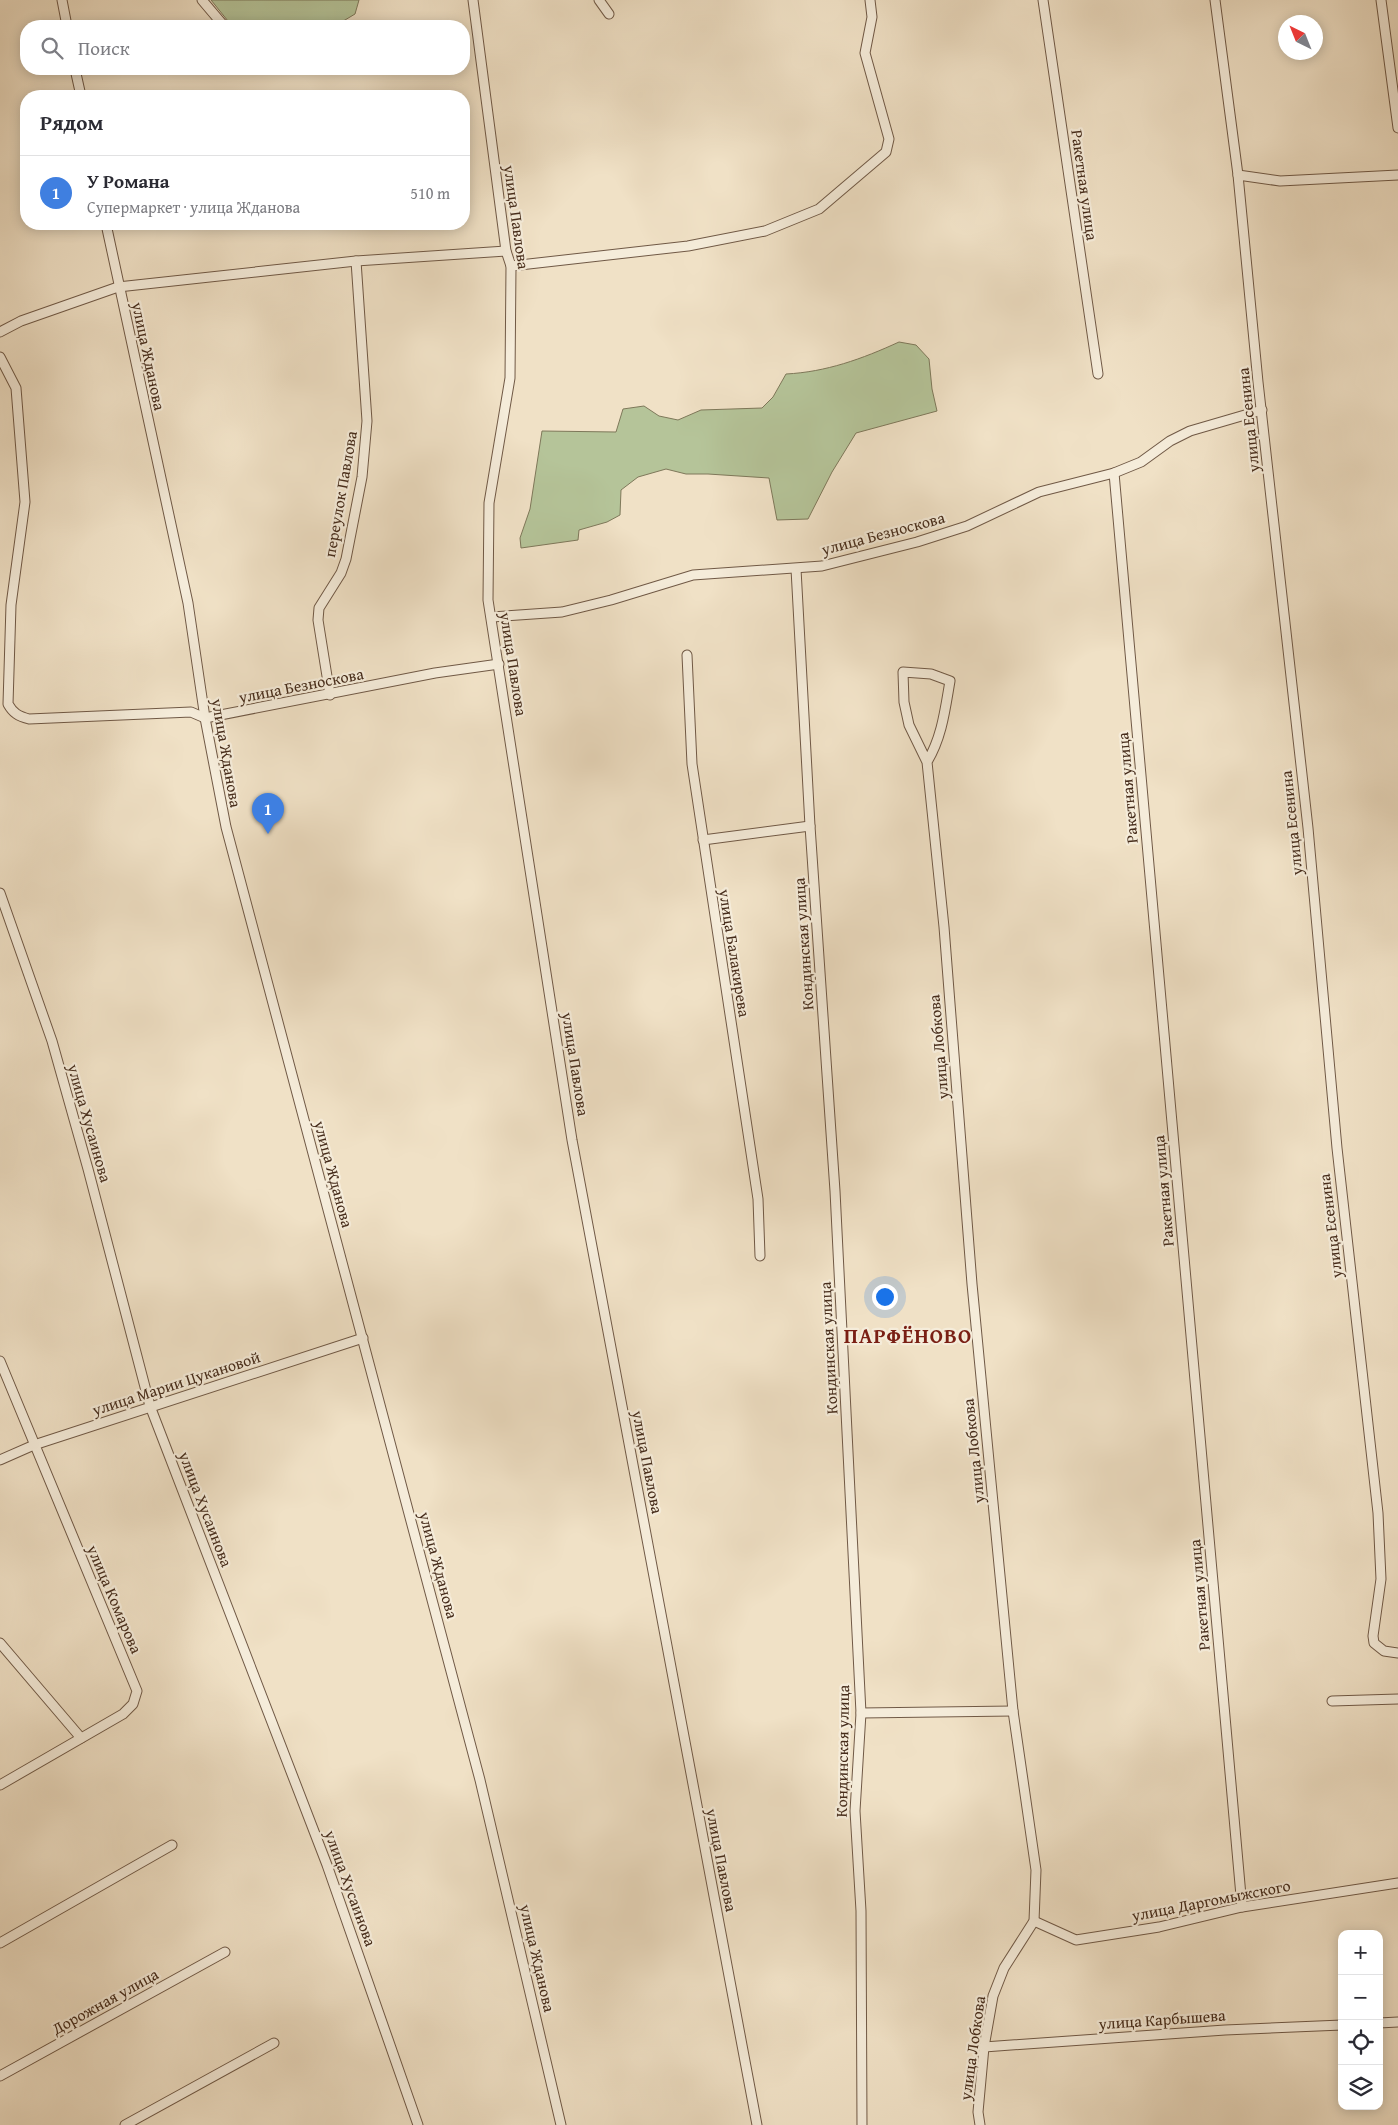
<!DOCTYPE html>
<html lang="ru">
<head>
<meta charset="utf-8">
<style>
	:root { --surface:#fff; --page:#f7f7f7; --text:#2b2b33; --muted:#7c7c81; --line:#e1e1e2; --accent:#db2777 }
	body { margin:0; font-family:"Gentium Book Plus",serif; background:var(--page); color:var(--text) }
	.controls { position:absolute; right:15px; bottom:15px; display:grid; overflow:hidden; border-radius:10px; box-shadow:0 2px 12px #0003 }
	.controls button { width:45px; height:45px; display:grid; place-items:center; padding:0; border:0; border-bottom:1px solid var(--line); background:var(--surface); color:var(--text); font:25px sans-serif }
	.compass { position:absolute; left:1278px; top:15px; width:45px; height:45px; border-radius:50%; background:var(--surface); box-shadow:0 2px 12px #0003; rotate:317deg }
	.you { position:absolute; left:884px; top:1296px; width:18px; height:18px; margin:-12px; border:4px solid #fff; border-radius:50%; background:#1a73e8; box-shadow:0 0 0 8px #1a73e833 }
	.badge { display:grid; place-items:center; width:32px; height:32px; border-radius:50%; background:var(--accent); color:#fff; font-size:16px; font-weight:700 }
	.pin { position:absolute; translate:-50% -41px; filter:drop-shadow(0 1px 2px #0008) }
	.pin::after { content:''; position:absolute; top:26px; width:18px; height:15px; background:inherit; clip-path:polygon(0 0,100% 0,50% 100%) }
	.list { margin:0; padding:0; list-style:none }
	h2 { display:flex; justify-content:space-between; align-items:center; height:65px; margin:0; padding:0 20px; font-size:21px }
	h2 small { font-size:16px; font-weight:400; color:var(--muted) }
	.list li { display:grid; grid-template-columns:32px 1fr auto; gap:15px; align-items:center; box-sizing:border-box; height:75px; padding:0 20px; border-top:1px solid var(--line) }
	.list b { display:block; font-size:19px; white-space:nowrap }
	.list p { margin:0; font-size:16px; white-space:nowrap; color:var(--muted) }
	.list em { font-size:16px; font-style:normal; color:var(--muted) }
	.icon { flex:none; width:28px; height:28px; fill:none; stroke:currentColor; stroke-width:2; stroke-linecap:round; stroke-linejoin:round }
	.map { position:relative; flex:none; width:1398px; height:2125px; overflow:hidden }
	.search { position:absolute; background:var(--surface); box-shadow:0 2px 12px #0003; left:20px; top:20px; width:450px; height:55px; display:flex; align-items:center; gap:12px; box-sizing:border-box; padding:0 18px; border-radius:20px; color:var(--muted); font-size:19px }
	.panel { position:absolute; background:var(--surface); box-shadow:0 2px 12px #0003; left:20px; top:90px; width:450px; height:140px; border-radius:20px }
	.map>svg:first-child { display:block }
	.green { fill:#b5c499; stroke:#7e785a }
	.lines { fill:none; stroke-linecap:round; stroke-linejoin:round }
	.minor-casing { stroke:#705946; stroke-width:11 }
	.minor { stroke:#f5ecda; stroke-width:9 }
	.labels { text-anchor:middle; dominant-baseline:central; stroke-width:4.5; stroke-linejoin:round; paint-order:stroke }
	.street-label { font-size:16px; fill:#462c1b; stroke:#f5ecda }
	.district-label { font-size:21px; font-weight:bold; letter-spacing:1px; fill:#7a1f14; stroke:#f5ecda }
</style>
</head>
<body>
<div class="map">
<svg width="1398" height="2125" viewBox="0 0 1398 2125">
	<rect width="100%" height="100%" fill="#f0e1c6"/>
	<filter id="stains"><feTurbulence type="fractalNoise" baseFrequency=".004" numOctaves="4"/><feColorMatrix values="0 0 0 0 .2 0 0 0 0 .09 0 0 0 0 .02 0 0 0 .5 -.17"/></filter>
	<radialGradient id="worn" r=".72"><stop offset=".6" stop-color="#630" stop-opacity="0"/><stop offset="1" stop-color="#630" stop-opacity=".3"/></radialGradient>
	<!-- green -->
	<g class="green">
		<path d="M211 0H359L355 14 335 26H232Z"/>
		<path d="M899 342 916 345 929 359 932 389 937 411 856 433 832 472 808 519 777 520 769 478 708 474H686L666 469 638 477 621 490 620 515 607 522 579 530 578 540 521 548 520 538 530 509 542 431 616 432 623 409 644 406 659 416 678 420 701 410 762 408 773 397 786 374C826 372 862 359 899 342Z"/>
	</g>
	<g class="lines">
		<defs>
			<g id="minor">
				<path d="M62 0 67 26"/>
				<path d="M202 0 224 26"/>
				<path d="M473 0 506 251 511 266 510 378 489 503 488 600 572 1140 757 2125"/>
				<path d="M599 0 609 14"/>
				<path d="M1043 0 1098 374"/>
				<path d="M1215 0 1238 175 1258 382 1308 828 1337 1148 1378 1513 1381 1579 1373 1636 1374 1643 1384 1651 1398 1653"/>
				<path d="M1381 0 1398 128"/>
				<path d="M75 69 81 96"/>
				<path d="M1238 175 1280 181 1398 175"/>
				<path d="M106 224 188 603 205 718 226 827 480 1780 561 2125"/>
				<path d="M511 266 688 246 765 231 819 209 886 152 889 139 865 53 872 17 870 0"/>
				<path d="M0 332 21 321 118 287 356 261 506 251"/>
				<path d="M0 357 16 388 25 502 11 605 8 704C13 713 18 716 29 719L191 712 205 718 435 673 499 664"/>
				<path d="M1114 473 1242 1907"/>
				<path d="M796 569 810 826 835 1191 861 1713 855 1811 861 1911 862 2125"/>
				<path d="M492 617 562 612 611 600 693 575 822 566 917 542 967 526 1039 492 1114 473 1141 462 1170 441 1190 431 1262 410"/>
				<path d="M687 655 692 764 758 1199 760 1256"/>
				<path d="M330 695 318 620 319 608 341 573 346 559 362 477 367 421 356 261"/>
				<path d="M927 762C942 737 945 710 950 681L931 674 903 672 904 702 909 725 927 762 944 927 972 1284 1013 1711 1036 1870 1034 1921 1004 1968 993 1996 984 2047 978 2112 980 2125"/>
				<path d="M703 840 810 826"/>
				<path d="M0 893 52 1041 88 1169 150 1406 327 1865 418 2125"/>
				<path d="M0 1361 137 1691 133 1704 123 1714 0 1785"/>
				<path d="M0 1460 34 1445 363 1338"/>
				<path d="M0 1643 81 1738"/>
				<path d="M1332 1701 1398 1699"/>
				<path d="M861 1713 1013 1711"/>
				<path d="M1034 1921 1076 1940 1159 1927 1242 1907 1398 1883"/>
				<path d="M0 1943 172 1845"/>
				<path d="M1379 2023 1398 2022"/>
				<path d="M984 2047 1225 2030 1342 2025"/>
				<path d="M0 2076 225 1952"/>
				<path d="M125 2125 274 2043"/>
			</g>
		</defs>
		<!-- minor casing -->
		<use href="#minor" class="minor-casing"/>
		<!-- minor -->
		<use href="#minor" class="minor"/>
	</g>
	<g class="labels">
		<!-- street labels -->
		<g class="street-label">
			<text transform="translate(1085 185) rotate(82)">Ракетная улица</text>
			<text transform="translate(517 217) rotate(82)">улица Павлова</text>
			<text transform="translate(149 356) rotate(78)">улица Жданова</text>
			<text transform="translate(1248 420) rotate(-96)">улица Есенина</text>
			<text transform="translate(340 494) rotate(-80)">переулок Павлова</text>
			<text transform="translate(883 533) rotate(-15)">улица Безноскова</text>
			<text transform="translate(514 664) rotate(81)">улица Павлова</text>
			<text transform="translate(301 685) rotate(-11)">улица Безноскова</text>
			<text transform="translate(227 753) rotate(80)">улица Жданова</text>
			<text transform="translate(1127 788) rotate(-95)">Ракетная улица</text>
			<text transform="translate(1291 823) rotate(-96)">улица Есенина</text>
			<text transform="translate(803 944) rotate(-94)">Кондинская улица</text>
			<text transform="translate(735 953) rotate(81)">улица Балакирева</text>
			<text transform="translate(938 1047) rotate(-95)">улица Лобкова</text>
			<text transform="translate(576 1064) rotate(81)">улица Павлова</text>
			<text transform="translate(90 1123) rotate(74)">улица Хусаинова</text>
			<text transform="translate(334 1174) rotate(75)">улица Жданова</text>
			<text transform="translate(1163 1191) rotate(-95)">Ракетная улица</text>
			<text transform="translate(1330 1226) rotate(-97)">улица Есенина</text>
			<text transform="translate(828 1348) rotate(-93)">Кондинская улица</text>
			<text transform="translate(176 1383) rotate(-18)">улица Марии Цукановой</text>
			<text transform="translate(973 1451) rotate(-96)">улица Лобкова</text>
			<text transform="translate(648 1462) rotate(79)">улица Павлова</text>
			<text transform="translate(206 1509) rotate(69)">улица Хусаинова</text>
			<text transform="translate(439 1565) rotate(75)">улица Жданова</text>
			<text transform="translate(1199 1595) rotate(-95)">Ракетная улица</text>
			<text transform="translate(115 1599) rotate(67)">улица Комарова</text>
			<text transform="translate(842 1751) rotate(-89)">Кондинская улица</text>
			<text transform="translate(722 1860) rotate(79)">улица Павлова</text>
			<text transform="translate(351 1888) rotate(70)">улица Хусаинова</text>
			<text transform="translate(1211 1900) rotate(-11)">улица Даргомыжского</text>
			<text transform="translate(538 1958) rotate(77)">улица Жданова</text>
			<text transform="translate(105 2001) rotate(-29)">Дорожная улица</text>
			<text transform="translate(1162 2019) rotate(-4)">улица Карбышева</text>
			<text transform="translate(972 2048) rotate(-82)">улица Лобкова</text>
		</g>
		<!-- district labels -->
		<g class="district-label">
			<text x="908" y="1335">ПАРФЁНОВО</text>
		</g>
	</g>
	<rect width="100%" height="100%" filter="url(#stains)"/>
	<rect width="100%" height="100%" fill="url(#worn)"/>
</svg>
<div class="controls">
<button>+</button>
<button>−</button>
<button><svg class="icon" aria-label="locate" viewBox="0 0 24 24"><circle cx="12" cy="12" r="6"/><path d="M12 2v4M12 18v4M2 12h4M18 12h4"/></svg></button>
<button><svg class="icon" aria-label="layers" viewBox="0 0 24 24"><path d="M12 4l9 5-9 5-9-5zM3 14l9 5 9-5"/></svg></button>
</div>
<svg class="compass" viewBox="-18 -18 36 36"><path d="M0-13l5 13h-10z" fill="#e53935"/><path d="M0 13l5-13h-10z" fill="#7c7c81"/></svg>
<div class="you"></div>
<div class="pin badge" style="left:268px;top:834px;background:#3f7fe0">1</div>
<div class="search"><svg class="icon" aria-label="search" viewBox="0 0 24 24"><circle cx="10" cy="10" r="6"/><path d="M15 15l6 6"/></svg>Поиск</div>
<section class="panel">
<h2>Рядом<small></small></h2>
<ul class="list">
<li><span class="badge" style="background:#3f7fe0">1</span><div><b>У Романа</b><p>Супермаркет · улица Жданова</p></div><em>510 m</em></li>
</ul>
</section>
</div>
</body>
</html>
